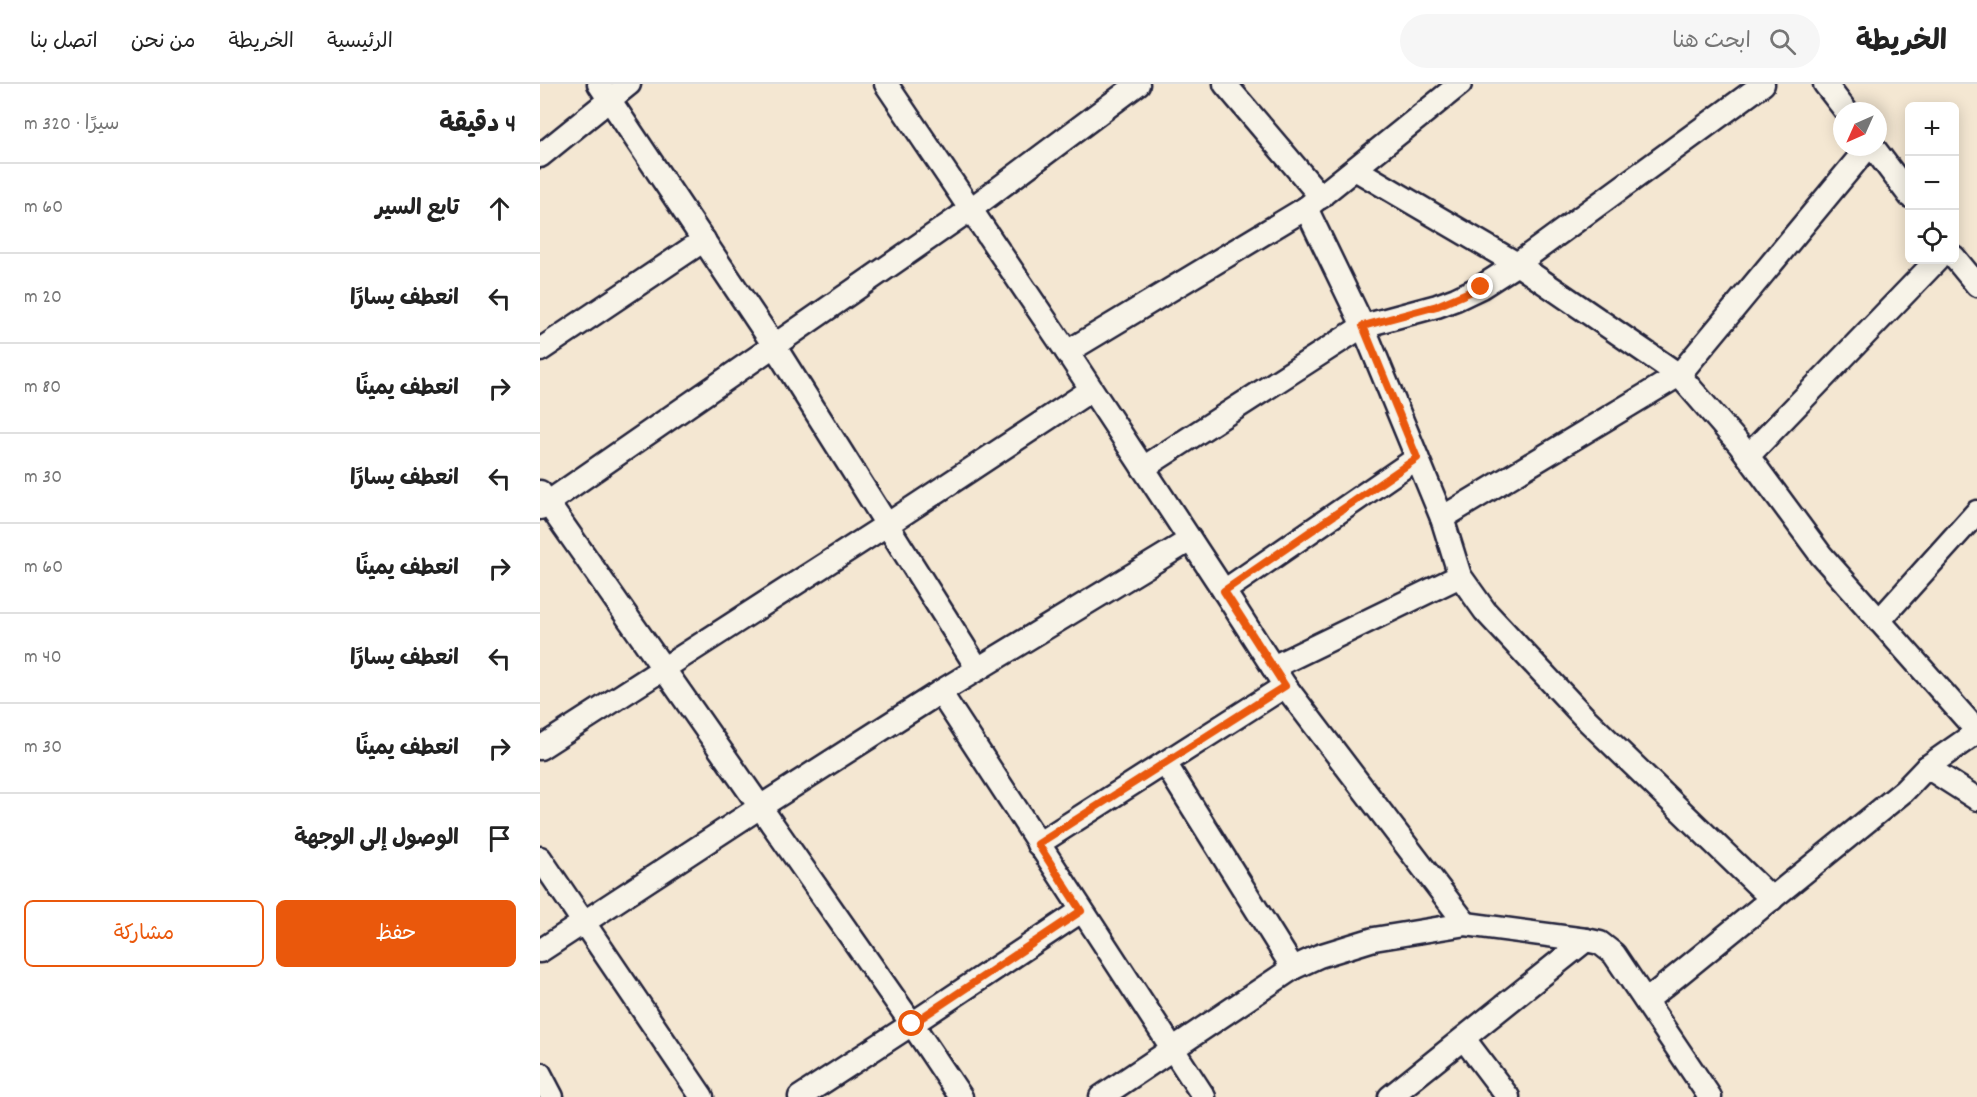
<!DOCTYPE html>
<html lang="ar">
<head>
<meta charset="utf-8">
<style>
	:root { --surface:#fff; --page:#f6f6f6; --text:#222; --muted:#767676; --line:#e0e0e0; --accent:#ea580c }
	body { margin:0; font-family:Dekko,"Playpen Sans Arabic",sans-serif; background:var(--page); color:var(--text); direction:rtl }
	.controls { position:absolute; right:18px; top:18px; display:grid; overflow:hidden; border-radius:9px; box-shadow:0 3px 15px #0003 }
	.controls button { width:54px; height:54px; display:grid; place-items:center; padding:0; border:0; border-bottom:2px solid var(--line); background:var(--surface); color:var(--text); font:30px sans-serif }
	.compass { position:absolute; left:1293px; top:18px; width:54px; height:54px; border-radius:50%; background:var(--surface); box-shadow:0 3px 15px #0003; rotate:225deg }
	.stop { position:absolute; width:18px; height:18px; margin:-14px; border:4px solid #ea580c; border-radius:50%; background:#fff }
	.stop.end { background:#ea580c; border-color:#fff; box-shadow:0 2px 6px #0008 }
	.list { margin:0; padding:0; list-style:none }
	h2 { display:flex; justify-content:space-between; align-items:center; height:78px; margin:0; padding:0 24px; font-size:26px }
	h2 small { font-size:20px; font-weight:400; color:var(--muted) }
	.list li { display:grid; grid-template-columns:39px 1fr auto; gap:18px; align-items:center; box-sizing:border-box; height:90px; padding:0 24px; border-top:2px solid var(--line) }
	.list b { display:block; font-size:22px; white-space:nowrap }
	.list em { font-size:20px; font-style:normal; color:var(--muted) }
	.actions { display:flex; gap:12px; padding:18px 24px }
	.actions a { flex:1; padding:14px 0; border:2px solid var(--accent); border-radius:9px; text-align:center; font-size:21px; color:var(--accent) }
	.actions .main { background:var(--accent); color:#fff }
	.icon { flex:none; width:33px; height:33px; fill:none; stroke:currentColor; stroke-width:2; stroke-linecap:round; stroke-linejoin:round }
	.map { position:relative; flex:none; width:1437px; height:1013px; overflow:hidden; direction:ltr }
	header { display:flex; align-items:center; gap:36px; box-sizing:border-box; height:84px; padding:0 30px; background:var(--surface); border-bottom:2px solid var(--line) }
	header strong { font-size:28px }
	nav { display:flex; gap:33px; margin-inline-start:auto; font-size:21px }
	.search { width:420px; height:54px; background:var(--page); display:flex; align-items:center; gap:15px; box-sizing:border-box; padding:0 21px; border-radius:33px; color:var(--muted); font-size:22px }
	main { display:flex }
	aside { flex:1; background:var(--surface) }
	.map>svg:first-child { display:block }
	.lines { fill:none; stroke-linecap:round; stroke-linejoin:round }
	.minor-casing { stroke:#22223b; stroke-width:27 }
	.minor { stroke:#f7f3e8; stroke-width:22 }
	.route { stroke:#ea580c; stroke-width:8 }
</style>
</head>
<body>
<header>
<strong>الخريطة</strong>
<div class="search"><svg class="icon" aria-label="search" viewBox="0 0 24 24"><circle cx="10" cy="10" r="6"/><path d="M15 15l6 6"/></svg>ابحث هنا</div>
<nav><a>الرئيسية</a><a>الخريطة</a><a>من نحن</a><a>اتصل بنا</a></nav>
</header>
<main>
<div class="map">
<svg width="1437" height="1013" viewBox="0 0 1437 1013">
	<rect width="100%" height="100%" fill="#f4e7d2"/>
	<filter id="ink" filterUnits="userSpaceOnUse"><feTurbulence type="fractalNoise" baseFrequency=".0167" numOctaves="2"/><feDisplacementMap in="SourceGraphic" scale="12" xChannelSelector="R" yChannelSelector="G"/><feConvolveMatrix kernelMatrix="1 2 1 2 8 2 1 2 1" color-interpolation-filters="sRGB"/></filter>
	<g filter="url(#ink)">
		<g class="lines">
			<defs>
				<g id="minor">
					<path d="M59 0 235 263 438 585"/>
					<path d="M346 0 527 268 684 507 745 602 926 840"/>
					<path d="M685 0 781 113"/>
					<path d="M1285 0 1306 27"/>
					<path d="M1333 63 1370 112"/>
					<path d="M0 72 89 0"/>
					<path d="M815 85 977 180 1139 291 1199 360 1281 471 1437 647"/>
					<path d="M766 124 823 242 902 434"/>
					<path d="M1414 173 1437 201"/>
					<path d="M0 266 164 156"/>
					<path d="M527 268 766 124 920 0"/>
					<path d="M1208 372 1397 176"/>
					<path d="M603 384 823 242 897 222 916 215 941 203 977 180 1223 0"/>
					<path d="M0 408 372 940 421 1013"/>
					<path d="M0 424 431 125 598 0"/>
					<path d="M684 507 877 374"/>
					<path d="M1339 537 1437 428"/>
					<path d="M733 583 920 492"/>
					<path d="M400 608 664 1013"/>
					<path d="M0 664 348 440 551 306"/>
					<path d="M625 679 753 884"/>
					<path d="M1387 683 1437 715"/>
					<path d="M498 760 745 602"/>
					<path d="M0 774 162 1013"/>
					<path d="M1232 815 1045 634 945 527 920 492 902 434 1139 291 1328 63"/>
					<path d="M0 867 220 723 400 608 650 456"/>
					<path d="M1106 917 1364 707 1387 683 1437 648"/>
					<path d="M924 955 968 1013"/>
					<path d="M0 990 12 1013"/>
					<path d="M260 1013 372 940 541 827"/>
					<path d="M561 1013 753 884 779 872 834 855 926 840 1046 856 1060 859 1074 870 1170 1013"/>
					<path d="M850 1013 1046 856"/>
				</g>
			</defs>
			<!-- minor casing -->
			<use href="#minor" class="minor-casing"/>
			<!-- minor -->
			<use href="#minor" class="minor"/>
		</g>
	</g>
	<g class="lines" filter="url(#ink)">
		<!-- route -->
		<path class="route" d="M372 940 541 827 498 760 745 602 684 507 877 374 823 242 897 222 941 203"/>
	</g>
</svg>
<div class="controls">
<button>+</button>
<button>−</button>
<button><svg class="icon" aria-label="locate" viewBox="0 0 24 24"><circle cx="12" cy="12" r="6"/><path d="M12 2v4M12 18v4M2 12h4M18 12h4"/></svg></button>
</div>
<svg class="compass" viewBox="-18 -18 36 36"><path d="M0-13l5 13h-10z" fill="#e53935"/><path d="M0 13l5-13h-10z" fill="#767676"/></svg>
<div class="stop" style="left:372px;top:940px"></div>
<div class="stop end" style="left:941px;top:203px"></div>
</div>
<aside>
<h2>4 دقيقة<small>سيرًا · 320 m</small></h2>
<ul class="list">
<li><svg class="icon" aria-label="ahead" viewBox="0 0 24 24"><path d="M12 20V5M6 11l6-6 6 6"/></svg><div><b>تابع السير</b></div><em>60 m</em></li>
<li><svg class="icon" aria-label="left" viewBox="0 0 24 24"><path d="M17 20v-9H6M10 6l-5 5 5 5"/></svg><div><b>انعطف يسارًا</b></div><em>20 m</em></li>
<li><svg class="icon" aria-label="right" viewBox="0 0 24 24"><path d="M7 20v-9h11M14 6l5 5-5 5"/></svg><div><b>انعطف يمينًا</b></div><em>80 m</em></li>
<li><svg class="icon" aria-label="left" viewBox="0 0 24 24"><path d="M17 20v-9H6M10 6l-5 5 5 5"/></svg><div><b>انعطف يسارًا</b></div><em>30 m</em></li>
<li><svg class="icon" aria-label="right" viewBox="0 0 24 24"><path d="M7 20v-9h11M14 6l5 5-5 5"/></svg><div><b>انعطف يمينًا</b></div><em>60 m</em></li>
<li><svg class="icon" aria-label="left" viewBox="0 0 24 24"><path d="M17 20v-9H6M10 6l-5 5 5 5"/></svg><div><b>انعطف يسارًا</b></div><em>40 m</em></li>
<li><svg class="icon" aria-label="right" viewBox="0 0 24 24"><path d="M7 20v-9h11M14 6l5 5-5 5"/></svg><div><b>انعطف يمينًا</b></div><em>30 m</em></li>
<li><svg class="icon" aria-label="arrive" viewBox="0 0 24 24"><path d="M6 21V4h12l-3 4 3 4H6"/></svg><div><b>الوصول إلى الوجهة</b></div></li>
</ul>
<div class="actions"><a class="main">حفظ</a><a>مشاركة</a></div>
</aside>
</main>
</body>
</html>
